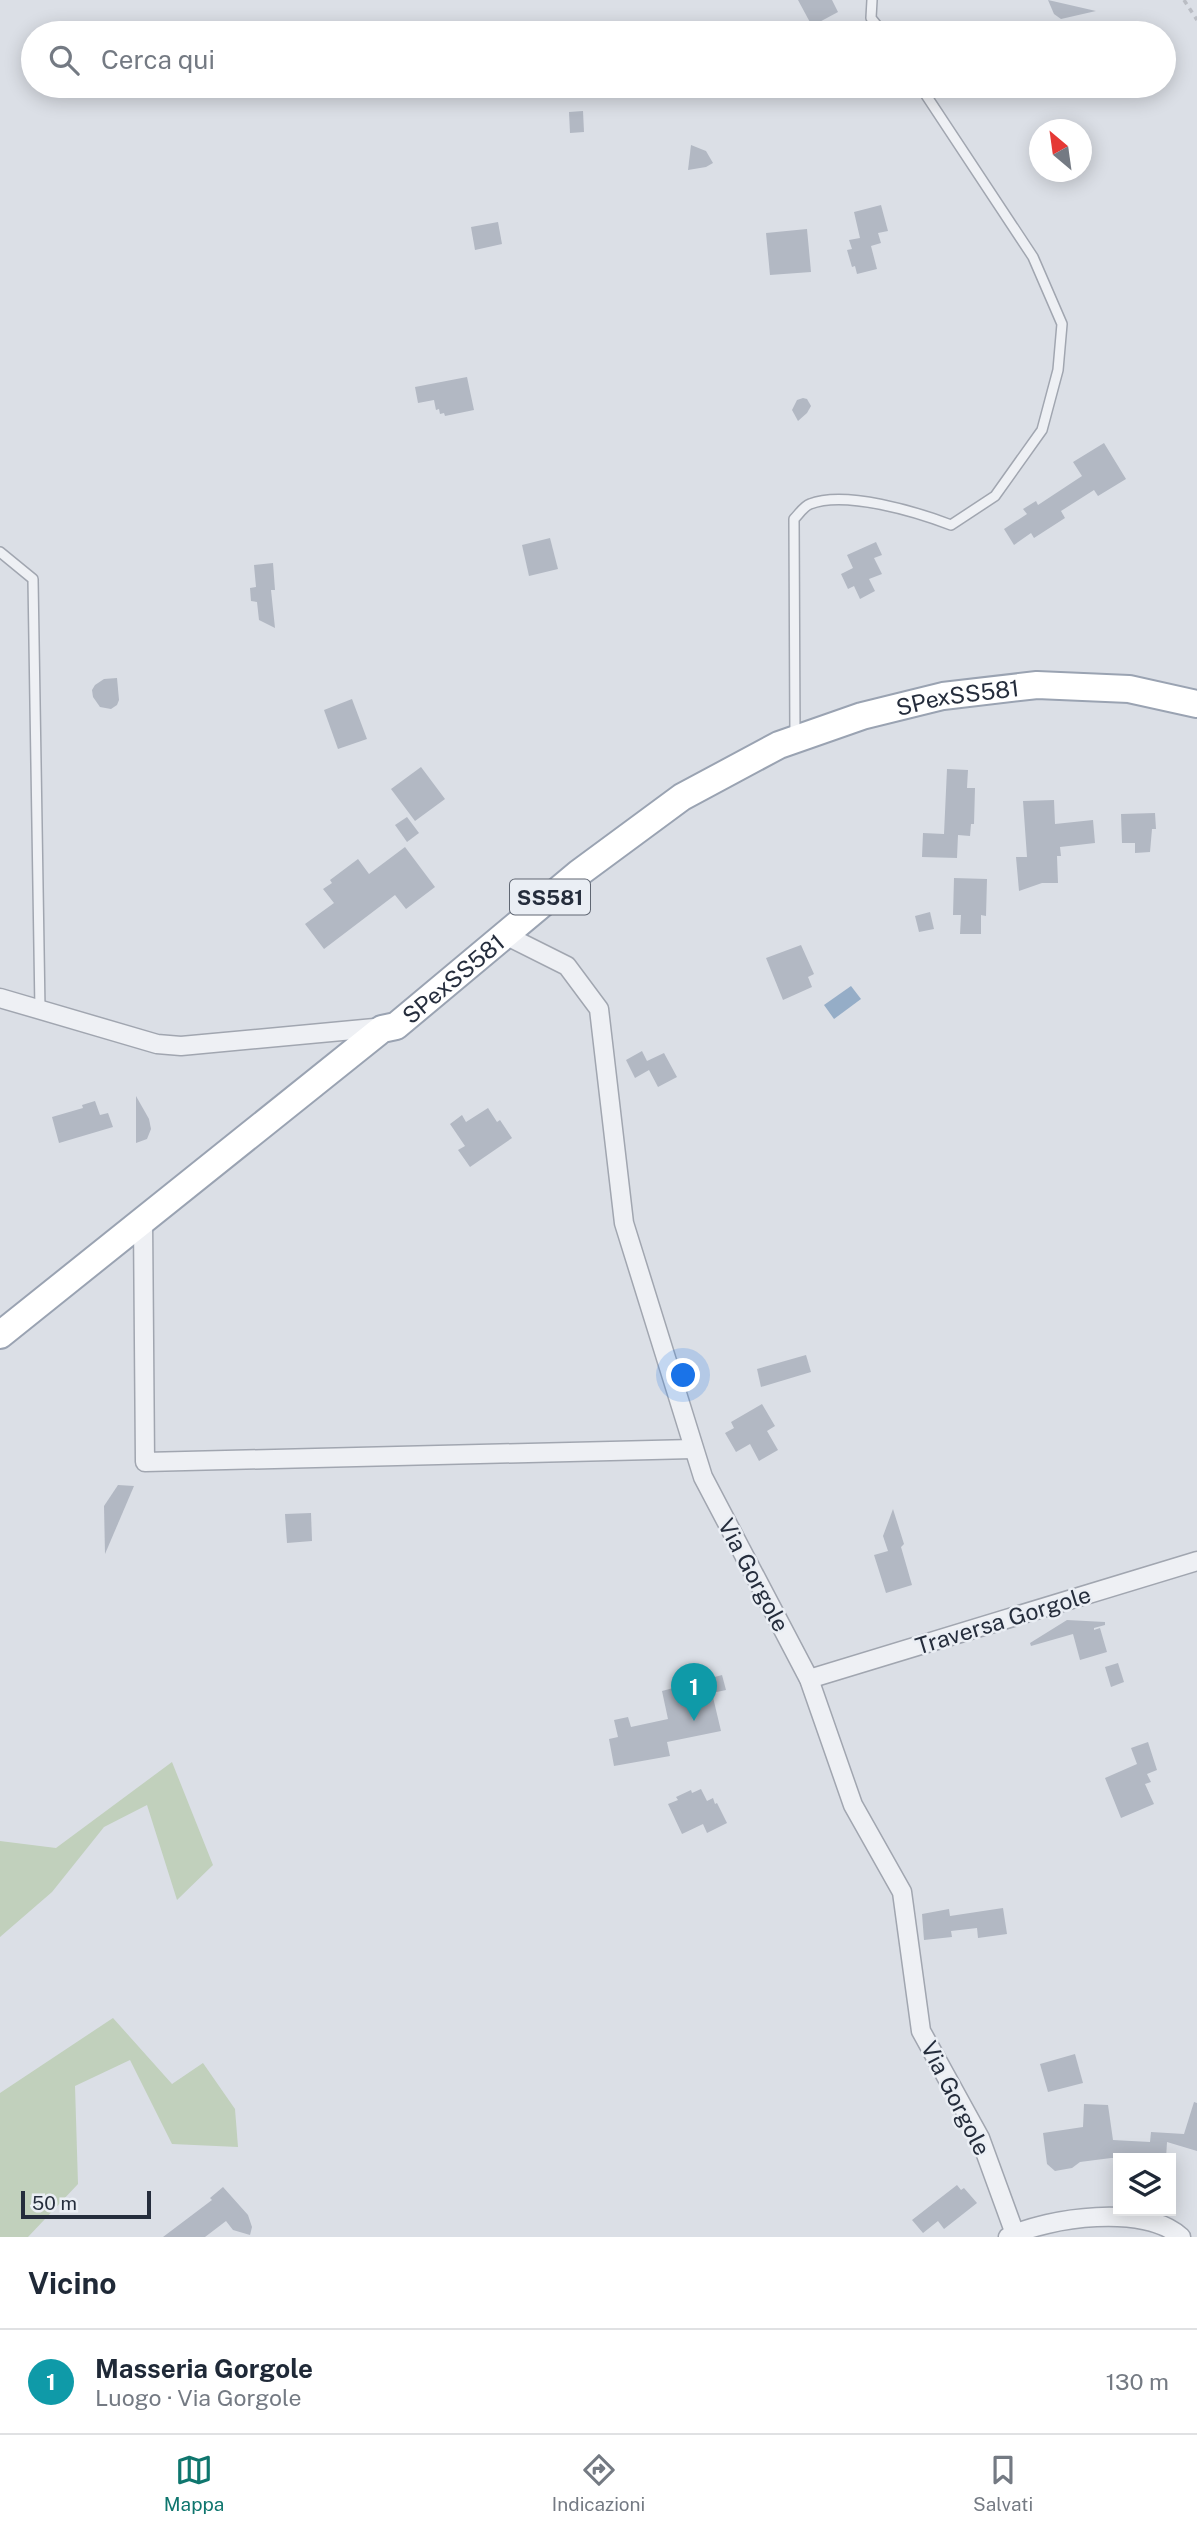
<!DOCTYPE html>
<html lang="it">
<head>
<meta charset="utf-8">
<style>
	:root { --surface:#fff; --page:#f2f2f3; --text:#1f2937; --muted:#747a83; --line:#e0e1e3; --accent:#0f766e }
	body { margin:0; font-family:"Public Sans",sans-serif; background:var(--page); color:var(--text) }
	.controls { position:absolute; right:21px; bottom:21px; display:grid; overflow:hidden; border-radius:0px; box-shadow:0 4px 18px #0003 }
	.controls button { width:63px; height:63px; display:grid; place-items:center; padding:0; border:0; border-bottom:2px solid var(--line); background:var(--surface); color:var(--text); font:35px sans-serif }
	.compass { position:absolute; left:1029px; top:119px; width:63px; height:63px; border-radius:50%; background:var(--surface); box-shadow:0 4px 18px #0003; rotate:331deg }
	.scale { position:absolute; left:21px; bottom:18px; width:130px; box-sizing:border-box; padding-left:7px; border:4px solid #252d3c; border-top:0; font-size:19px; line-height:24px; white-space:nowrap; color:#252d3c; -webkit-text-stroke:5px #eaeef4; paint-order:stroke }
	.you { position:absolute; left:684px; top:1376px; width:24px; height:24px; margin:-18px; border:5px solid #fff; border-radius:50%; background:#1a73e8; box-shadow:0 0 0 10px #1a73e833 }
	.badge { display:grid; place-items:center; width:46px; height:46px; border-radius:50%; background:var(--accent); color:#fff; font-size:23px; font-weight:700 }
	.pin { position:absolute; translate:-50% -58px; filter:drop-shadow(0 2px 4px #0008) }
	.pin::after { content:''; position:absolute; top:37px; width:24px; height:21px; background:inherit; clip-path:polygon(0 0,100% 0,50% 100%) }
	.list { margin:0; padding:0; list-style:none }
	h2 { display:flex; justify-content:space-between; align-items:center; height:91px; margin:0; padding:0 28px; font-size:30px }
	h2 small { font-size:23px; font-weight:400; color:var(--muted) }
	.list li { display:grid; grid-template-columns:46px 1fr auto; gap:21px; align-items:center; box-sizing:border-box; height:105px; padding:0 28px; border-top:2px solid var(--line) }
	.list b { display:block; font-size:26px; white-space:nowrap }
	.list p { margin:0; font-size:23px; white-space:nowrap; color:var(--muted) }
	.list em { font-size:23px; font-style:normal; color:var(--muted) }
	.icon { flex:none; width:38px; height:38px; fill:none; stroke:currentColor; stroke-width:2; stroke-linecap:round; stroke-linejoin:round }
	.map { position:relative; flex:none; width:1197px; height:2237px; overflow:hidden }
	.search { position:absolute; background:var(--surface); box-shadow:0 4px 18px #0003; left:21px; right:21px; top:21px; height:77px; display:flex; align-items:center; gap:18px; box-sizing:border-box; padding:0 24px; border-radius:38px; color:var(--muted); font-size:26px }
	.sheet { height:196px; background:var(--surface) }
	nav { display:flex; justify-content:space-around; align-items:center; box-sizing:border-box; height:98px; border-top:2px solid var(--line); background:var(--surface); font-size:19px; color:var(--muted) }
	nav a { display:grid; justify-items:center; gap:4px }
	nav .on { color:var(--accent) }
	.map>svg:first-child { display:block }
	.green { fill:#c1d0bc }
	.water { fill:#95adc7 }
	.building { fill:#b2b8c3 }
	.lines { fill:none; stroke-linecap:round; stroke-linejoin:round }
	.service-casing { stroke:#a1a6b0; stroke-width:12 }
	.minor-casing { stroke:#a1a6b0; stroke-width:21 }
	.primary-casing { stroke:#9aa3b2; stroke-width:30 }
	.path { stroke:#babdc4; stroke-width:3.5; stroke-dasharray:5 5; stroke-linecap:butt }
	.service { stroke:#eef0f4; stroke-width:9 }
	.minor { stroke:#eef0f4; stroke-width:18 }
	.primary { stroke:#fff; stroke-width:26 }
	.labels { text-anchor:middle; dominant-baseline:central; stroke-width:5; stroke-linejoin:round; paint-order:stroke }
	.shield { fill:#eaeef4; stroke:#606773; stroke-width:2 }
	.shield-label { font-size:21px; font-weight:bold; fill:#252d3c }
	.street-label { font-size:23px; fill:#252d3c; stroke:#eaeef4 }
</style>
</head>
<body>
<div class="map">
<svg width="1197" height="2237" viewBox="0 0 1197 2237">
	<rect width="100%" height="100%" fill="#dbdfe6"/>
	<!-- green -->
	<g class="green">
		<path d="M172 1762 213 1865 177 1900 147 1805 104 1827 52 1892 0 1937V1841L56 1848Z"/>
		<path d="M113 2018 172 2084 203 2063 235 2109 238 2147 172 2144 130 2060 75 2086 78 2184 28 2237H0V2093Z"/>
	</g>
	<!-- water -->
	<path class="water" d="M851 986 861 999 834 1019 824 1005Z"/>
	<!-- building -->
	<g class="building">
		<path d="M798 0H832L838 12 812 26Z"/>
		<path d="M1048 0 1096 11 1061 19 1054 14Z"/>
		<path d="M583 111 584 132 570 133 569 112Z"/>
		<path d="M691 145 706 151 713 163 706 167 688 170Z"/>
		<path d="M881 205 888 231 878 233 881 243 871 246 877 269 857 274 855 266 852 267 847 250 852 249 849 240 860 238 854 212Z"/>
		<path d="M498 222 502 244 475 250 471 227Z"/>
		<path d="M807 229 811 272 770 275 766 233Z"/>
		<path d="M467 377 474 410 445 416 444 413 440 414 439 409 436 410 434 400 418 403 415 387Z"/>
		<path d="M803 398 807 399 811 406 807 413 798 421 792 410 797 400Z"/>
		<path d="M1104 443 1126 479 1098 496 1094 490 1061 511 1065 518 1034 538 1031 533 1014 545 1004 529 1027 514 1023 509 1036 501 1038 505 1082 476 1073 462Z"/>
		<path d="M550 538 558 569 529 576 522 545Z"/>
		<path d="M876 542 882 555 874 558 882 574 869 579 875 591 860 599 854 586 848 589 841 574 853 568 847 555Z"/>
		<path d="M273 563 275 590H271L275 628 259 620 257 602 251 601 250 588 256 587 254 565Z"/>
		<path d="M117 678 119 700 117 705 111 709 100 707 93 697 92 690 95 685 104 679Z"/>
		<path d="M352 699 367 739 338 749 324 710Z"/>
		<path d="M421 767 445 799 415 821 391 789Z"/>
		<path d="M947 769 968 770 967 788H975L974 824H971L970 836 958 835 957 858 922 857 923 833 944 834Z"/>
		<path d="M1054 800 1055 824 1093 820 1095 843 1060 847 1061 856H1057L1058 883H1042L1019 891 1016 857H1027L1023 801Z"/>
		<path d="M1155 813 1156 829H1152L1150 852 1135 853V843H1122L1121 814Z"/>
		<path d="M407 817 419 833 407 842 395 825Z"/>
		<path d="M405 847 435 887 406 909 395 895 324 949 305 924 334 903 323 889 332 883 330 880 358 859 369 874Z"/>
		<path d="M954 878 987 879 986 916 981 915V934H960L961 915H953Z"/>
		<path d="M930 912 934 929 919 932 915 916Z"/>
		<path d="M801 945 814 974 808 977 812 987 783 1000 766 958Z"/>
		<path d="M642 1051 647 1061 664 1053 677 1077 658 1087 649 1070 635 1078 626 1060Z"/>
		<path d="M136 1096 149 1119 151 1129 147 1139 136 1143Z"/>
		<path d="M95 1101 100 1115 108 1113 113 1127 59 1143 52 1117 83 1108 82 1105Z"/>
		<path d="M488 1108 497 1122 500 1120 512 1138 470 1167 458 1150 465 1146 450 1124 462 1115 466 1122Z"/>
		<path d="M806 1355 811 1372 761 1387 757 1369Z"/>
		<path d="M762 1404 775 1426 767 1431 778 1450 759 1461 750 1444 736 1452 725 1433 734 1428 731 1422Z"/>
		<path d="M118 1485 134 1486 105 1554 104 1506Z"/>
		<path d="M893 1509 904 1544 901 1547 912 1585 886 1593 874 1555 888 1551 883 1536Z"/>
		<path d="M311 1513 312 1541 287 1543 285 1514Z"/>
		<path d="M1067 1620 1105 1622V1625L1094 1628V1630L1100 1628 1107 1652 1080 1660 1073 1634 1031 1646 1030 1643Z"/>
		<path d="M1118 1663 1124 1682 1111 1687 1105 1667Z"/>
		<path d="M722 1675 726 1690 712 1693 721 1731 667 1742 670 1756 614 1766 609 1739 618 1737 614 1720 628 1717 631 1727 668 1719 662 1691Z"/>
		<path d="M1148 1742 1157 1770 1147 1774 1151 1782 1145 1784 1154 1804 1121 1818 1105 1778 1137 1764 1131 1748Z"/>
		<path d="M701 1789 707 1801 713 1798 715 1804 717 1803 727 1823 707 1833 703 1824 682 1834 668 1804 678 1800 676 1797 691 1790 692 1793Z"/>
		<path d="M1003 1908 1007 1934 978 1938 977 1928 951 1931 952 1937 924 1940 922 1914 949 1909 950 1916Z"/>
		<path d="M1075 2054 1083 2083 1048 2092 1040 2064Z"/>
		<path d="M1194 2102 1197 2103V2151L1167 2142 1166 2158H1111L1080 2162 1072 2168 1055 2171 1047 2164 1043 2133 1083 2127 1084 2104 1108 2105 1113 2140 1150 2142 1151 2132 1184 2134Z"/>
		<path d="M957 2185 961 2190 964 2188 977 2203 944 2229 938 2221 923 2233 912 2220Z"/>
		<path d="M223 2187 248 2215 252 2227 250 2235 233 2230 226 2221 205 2237H163L212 2200 210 2198Z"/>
	</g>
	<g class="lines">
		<defs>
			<g id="service">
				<path d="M872 0 871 18 883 33"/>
				<path d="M0 552 33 579 40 1010"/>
				<path d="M795 738 794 519C799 514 804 506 810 504 845 490 917 512 951 525L995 496 1042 430 1058 370 1062 324 1033 257 920 86"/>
			</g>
			<g id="minor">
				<path d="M505 935 567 966 599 1009 624 1223 703 1477 809 1679 853 1805 902 1892 921 2031 980 2138 1015 2234"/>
				<path d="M0 998 157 1044 181 1046 385 1027"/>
				<path d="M143 1221 145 1462 693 1449"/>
				<path d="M809 1679 1197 1561"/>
				<path d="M1008 2237C1049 2217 1145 2204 1181 2237"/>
			</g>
			<g id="primary">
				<path id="s1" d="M0 1335 382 1029 396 1026 579 873 682 797 779 745 862 716 943 696 1037 685 1129 689 1197 704"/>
			</g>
		</defs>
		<!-- service casing -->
		<use href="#service" class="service-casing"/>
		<!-- minor casing -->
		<use href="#minor" class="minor-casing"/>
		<!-- primary casing -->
		<use href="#primary" class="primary-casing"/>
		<!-- path -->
		<path class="path" d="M1184 0 1197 20"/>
		<!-- service -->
		<use href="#service" class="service"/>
		<!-- minor -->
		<use href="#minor" class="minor"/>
		<!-- primary -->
		<use href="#primary" class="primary"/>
	</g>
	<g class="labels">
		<!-- shield labels -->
		<rect class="shield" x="510" y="879.5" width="80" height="35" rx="5"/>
		<g class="shield-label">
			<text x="550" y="897">SS581</text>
		</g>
		<!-- street labels -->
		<g class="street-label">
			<text stroke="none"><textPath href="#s1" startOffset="1166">SPexSS581</textPath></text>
			<text stroke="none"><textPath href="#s1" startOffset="578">SPexSS581</textPath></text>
			<text transform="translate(754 1575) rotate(62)">Via Gorgole</text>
			<text transform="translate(1003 1620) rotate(-17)">Traversa Gorgole</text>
			<text transform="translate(956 2098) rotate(63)">Via Gorgole</text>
		</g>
	</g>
</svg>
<div class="controls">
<button><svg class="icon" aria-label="layers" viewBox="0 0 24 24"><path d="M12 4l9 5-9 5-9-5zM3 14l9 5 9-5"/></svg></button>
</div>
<svg class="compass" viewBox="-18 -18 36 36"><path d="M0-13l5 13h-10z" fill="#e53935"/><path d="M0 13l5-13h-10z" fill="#747a83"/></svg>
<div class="scale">50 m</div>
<div class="you"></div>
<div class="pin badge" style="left:694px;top:1721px;background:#0f9aa8">1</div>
<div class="search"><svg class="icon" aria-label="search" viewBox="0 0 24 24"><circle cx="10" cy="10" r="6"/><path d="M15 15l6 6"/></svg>Cerca qui</div>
</div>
<section class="sheet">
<h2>Vicino<small></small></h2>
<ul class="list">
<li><span class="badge" style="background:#0f9aa8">1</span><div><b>Masseria Gorgole</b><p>Luogo · Via Gorgole</p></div><em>130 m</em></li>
</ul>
</section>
<nav>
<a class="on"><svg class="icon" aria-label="map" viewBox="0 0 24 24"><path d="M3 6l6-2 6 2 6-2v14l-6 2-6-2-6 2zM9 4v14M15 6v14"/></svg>Mappa</a>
<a><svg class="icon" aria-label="directions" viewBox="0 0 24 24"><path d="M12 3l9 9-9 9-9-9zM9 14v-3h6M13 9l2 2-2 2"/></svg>Indicazioni</a>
<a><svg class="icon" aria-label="saved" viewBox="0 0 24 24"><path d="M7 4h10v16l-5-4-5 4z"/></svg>Salvati</a>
</nav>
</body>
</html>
